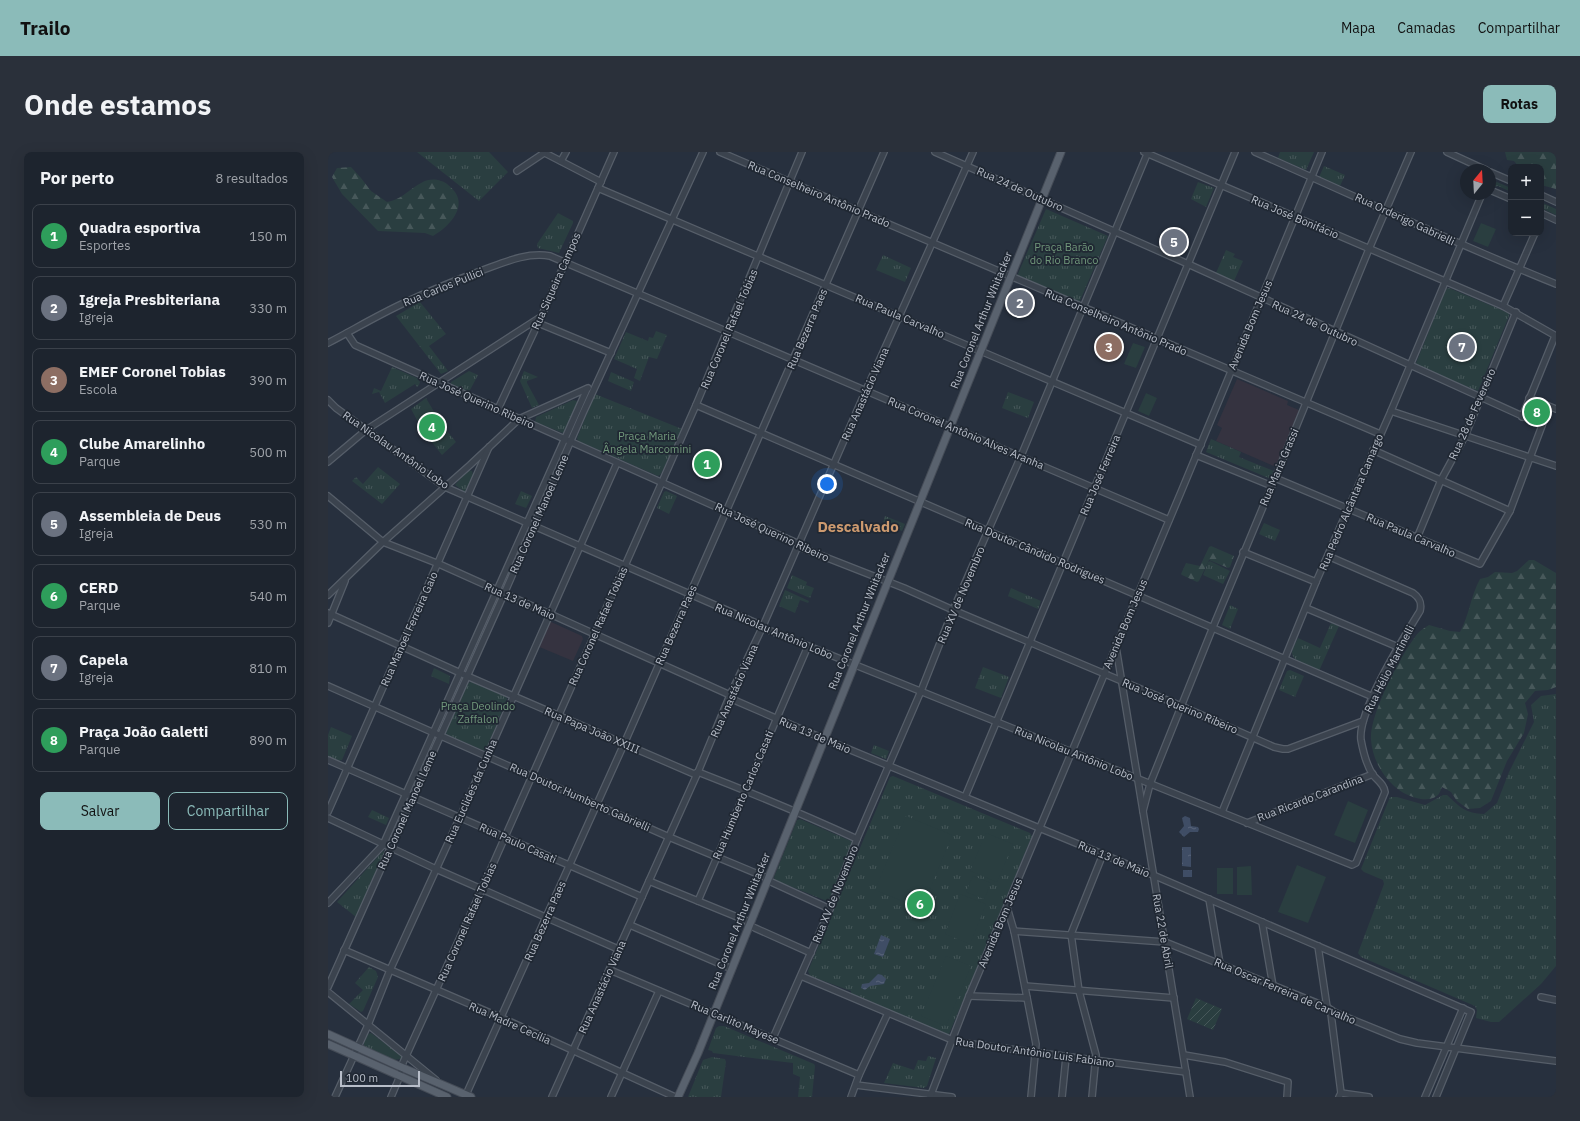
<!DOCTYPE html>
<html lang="pt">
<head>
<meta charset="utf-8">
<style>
	:root { --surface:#1d242e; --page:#2a303a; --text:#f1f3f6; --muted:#a0a4aa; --line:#3b414a; --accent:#8bbbb9 }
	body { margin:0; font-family:"IBM Plex Sans",sans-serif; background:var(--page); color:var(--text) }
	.controls { position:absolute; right:12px; top:12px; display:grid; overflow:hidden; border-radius:8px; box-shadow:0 4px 16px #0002 }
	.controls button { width:36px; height:36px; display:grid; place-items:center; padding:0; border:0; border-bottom:1px solid var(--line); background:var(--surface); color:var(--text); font:20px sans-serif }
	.compass { position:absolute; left:1132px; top:12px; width:36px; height:36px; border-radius:50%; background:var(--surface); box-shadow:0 4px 16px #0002; rotate:18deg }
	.scale { position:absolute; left:12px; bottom:10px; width:80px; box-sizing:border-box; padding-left:4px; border:2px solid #b8bec9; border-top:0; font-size:11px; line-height:14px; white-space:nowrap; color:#b8bec9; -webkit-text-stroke:3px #202833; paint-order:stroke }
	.you { position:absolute; left:499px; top:332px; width:14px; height:14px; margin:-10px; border:3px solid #fff; border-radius:50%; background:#1a73e8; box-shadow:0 0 0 6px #1a73e833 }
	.badge { display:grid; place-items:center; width:26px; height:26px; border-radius:50%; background:var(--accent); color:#fff; font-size:13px; font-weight:700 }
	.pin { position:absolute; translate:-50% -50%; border:2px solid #fff; box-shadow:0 1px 4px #0006 }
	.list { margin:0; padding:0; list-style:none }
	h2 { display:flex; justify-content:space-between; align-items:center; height:52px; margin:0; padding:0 16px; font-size:17px }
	h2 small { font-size:13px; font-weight:400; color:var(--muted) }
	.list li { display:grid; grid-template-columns:26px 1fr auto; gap:12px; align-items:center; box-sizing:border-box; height:64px; margin:0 8px 8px; padding:0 8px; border:1px solid var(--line); border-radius:8px }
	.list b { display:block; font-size:15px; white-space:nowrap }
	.list p { margin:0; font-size:13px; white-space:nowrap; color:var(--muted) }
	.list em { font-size:13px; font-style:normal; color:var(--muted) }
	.actions { display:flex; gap:8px; padding:12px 16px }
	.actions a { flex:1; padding:9px 0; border:1px solid var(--accent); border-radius:8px; text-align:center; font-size:14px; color:var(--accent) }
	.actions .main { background:var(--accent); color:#111 }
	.map { position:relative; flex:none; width:1228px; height:945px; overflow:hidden; border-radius:8px }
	header { display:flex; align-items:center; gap:24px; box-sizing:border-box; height:56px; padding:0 20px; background:var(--accent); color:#111 }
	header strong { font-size:19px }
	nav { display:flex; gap:22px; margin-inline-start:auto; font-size:14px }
	.intro { display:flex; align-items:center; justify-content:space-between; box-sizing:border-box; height:96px; padding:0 24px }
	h1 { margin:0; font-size:28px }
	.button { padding:10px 18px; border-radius:8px; background:var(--accent); color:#111; font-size:14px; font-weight:700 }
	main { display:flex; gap:24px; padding:0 24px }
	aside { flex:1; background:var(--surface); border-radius:8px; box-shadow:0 4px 16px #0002 }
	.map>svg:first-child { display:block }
	.medical { fill:#353340 }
	.grass { fill:url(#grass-tufts) }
	.forest { fill:url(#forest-firs) }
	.garden { fill:url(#garden-furrows) }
	.pitch { fill:#2a3e40 }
	.water { fill:url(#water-ripples) }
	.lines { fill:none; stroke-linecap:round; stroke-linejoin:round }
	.minor-casing { stroke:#565e69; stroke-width:8 }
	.major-casing { stroke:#454c57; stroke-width:9 }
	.minor { stroke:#3b434e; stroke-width:5.5 }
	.major { stroke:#59626e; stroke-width:7 }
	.labels { text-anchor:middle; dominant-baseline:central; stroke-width:3.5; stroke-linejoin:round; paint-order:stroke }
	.street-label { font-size:11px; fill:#b8bec9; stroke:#202833 }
	.park-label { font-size:11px; fill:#71987b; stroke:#202833 }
	.district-label { font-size:15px; font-weight:bold; fill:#cd9a6f; stroke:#202833 }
</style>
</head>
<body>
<header>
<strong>Trailo</strong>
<nav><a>Mapa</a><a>Camadas</a><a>Compartilhar</a></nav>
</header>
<div class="intro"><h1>Onde estamos</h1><a class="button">Rotas</a></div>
<main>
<aside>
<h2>Por perto<small>8 resultados</small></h2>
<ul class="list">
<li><span class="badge" style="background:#2e9e5b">1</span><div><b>Quadra esportiva</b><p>Esportes</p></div><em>150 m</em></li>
<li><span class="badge" style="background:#6b7280">2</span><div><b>Igreja Presbiteriana</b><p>Igreja</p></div><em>330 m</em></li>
<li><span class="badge" style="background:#8d6e63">3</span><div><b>EMEF Coronel Tobias</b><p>Escola</p></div><em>390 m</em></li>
<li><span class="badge" style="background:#2e9e5b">4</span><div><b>Clube Amarelinho</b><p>Parque</p></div><em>500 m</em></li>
<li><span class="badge" style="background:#6b7280">5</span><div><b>Assembleia de Deus</b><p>Igreja</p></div><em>530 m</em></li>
<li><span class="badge" style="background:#2e9e5b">6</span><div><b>CERD</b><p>Parque</p></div><em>540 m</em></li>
<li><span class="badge" style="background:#6b7280">7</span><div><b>Capela</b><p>Igreja</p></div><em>810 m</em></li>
<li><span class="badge" style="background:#2e9e5b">8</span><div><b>Praça João Galetti</b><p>Parque</p></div><em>890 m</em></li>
</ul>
<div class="actions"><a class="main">Salvar</a><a>Compartilhar</a></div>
</aside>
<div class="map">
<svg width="1228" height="945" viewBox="0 0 1228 945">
	<defs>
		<pattern id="grass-tufts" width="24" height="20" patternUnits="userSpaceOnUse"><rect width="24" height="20" fill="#2a3e40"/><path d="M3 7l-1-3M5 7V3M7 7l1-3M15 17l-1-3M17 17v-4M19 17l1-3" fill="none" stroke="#47585a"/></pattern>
		<pattern id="forest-firs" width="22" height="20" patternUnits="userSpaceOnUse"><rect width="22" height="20" fill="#2a3e40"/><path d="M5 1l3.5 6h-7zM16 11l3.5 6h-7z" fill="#47585a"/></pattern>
		<pattern id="garden-furrows" width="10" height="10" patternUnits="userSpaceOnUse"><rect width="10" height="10" fill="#2a3e40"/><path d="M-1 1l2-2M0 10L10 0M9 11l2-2" fill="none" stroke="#47585a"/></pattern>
		<pattern id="water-ripples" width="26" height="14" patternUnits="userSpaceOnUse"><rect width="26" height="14" fill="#3f4d65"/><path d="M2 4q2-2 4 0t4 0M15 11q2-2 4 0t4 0" fill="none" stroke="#59657a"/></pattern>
	</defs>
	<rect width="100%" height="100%" fill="#27303e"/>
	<!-- medical -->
	<g class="medical">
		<path d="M909 227 960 249 959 253 971 258 948 315 888 289 894 276 889 273Z"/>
		<path d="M221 469 254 484 255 487 245 509 209 494Z"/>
	</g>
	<!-- grass -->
	<g class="grass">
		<path d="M89 0H161L180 20 151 49Z"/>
		<path d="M952 0H986L978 18 950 6Z"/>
		<path d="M996 14 1017 23 1012 34 991 25Z"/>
		<path d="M870 30 886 36 878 55 863 47Z"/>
		<path d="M1169 30 1183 36V40L1170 34 1166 35 1165 32Z"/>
		<path d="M1213 50 1228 57V63L1213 56Z"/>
		<path d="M718 57 780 84 751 151 689 124Z"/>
		<path d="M230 61 245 69V71L231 101 210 96 209 92Z"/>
		<path d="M898 98 907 102 905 105 915 109 906 129 888 121Z"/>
		<path d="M555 103 583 116 577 130 548 118Z"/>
		<path d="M1121 136 1181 161V164L1150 239 1089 214 1088 211 1118 137Z"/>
		<path d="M92 150 118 182 101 194 120 219 113 222 68 164Z"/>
		<path d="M328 179 339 183 329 207 321 205 312 229 306 226 309 217 286 207 298 180 320 189 321 185 325 186Z"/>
		<path d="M64 215 89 226 92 230 91 233 89 235 87 232 57 251 51 240 44 242 46 236 53 239Z"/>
		<path d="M141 219 150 223 141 240 123 232V230Z"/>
		<path d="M196 219 210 225 199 229V231L211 253 204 256 192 229Z"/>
		<path d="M283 220 306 230 303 239 280 229Z"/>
		<path d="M680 240 706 250 700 266 674 256Z"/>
		<path d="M267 242 354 277 333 322 330 324 250 289 249 286Z"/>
		<path d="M98 246 112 270 128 290 114 303 95 279 83 257Z"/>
		<path d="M245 248 249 249V252L237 280 235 281 207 270 208 265Z"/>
		<path d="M1207 252 1215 256 1216 258 1213 267 1211 268 1202 264 1201 262 1204 253Z"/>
		<path d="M883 287 913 300 911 305 946 319 943 327 878 300Z"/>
		<path d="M50 315 72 332 54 352 24 329 28 325 35 332Z"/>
		<path d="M140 318 144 319 145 323 137 340 127 333Z"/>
		<path d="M193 339 204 344 198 356 187 352Z"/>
		<path d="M338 339 349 344 341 362 329 356 336 340Z"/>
		<path d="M557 364 577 372 574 379 555 371Z"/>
		<path d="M936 371 952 378 947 389 931 382Z"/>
		<path d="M882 409 902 419 895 432 875 423 880 410Z"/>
		<path d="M464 423 479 430 478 433 486 436 482 446 459 436Z"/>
		<path d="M683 436 713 449 710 457 680 444Z"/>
		<path d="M457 438 481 449 480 451 472 448 467 461 451 454Z"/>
		<path d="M902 453 910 457 902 477 894 473Z"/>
		<path d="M1003 471 1011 474 991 519C984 515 965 511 964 501 964 497 968 490 970 486L992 496Z"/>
		<path d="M655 515 681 525 673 546 647 536Z"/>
		<path d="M106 516 122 524 121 532 103 524Z"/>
		<path d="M962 518 976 524 967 545 951 538 959 519Z"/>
		<path d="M144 530 178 545 179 547 159 596 157 599 119 583 118 581 139 531Z"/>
		<path d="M1228 542V814L1213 832 1171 870H1163L1148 866 1149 858 1147 854 1033 805 1030 801 1056 732 1055 728 1036 720 1033 717 1062 645H1069L1097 653 1115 643H1119C1133 656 1137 661 1156 662L1169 651 1181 620 1206 570 1203 553 1213 544Z"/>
		<path d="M3 575 24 584 14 608 10 609 0 605V583Z"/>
		<path d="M546 593 561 599 558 607 543 601Z"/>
		<path d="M565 624 702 681 704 684 621 882 619 883 523 842V839L482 824 480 819 562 625Z"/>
		<path d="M44 658 61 666 58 673 40 665Z"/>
		<path d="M472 667 523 689 524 691 501 750 447 728 446 725 469 668Z"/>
		<path d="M56 699V703L28 765 9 750 54 700Z"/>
		<path d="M41 815 48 819 50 825 35 859 33 860 21 852 35 838 27 831Z"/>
		<path d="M391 874H396L486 912 487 914 484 945H470L472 925 465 922V911L385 901 384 899 380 898 388 876Z"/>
		<path d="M43 881 74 904 73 907 66 908 36 895V890L40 882Z"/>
		<path d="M600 904 608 906 599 934 596 936 556 931 565 911 586 918 590 908 598 909Z"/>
		<path d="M384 905 397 907 398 910 393 945H360L375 908Z"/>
	</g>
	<!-- forest -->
	<g class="forest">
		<path d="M1177 0H1228V37L1213 33V15H1191L1186 9 1179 8Z"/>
		<path d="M23 15 33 26 43 39 59 50C80 47 92 21 113 29 118 30 124 36 127 40 139 57 119 76 105 84L97 81 50 79 14 42 4 25 9 16Z"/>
		<path d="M883 394 906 404 902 415 900 416 881 408 871 429 869 430 854 423 853 422 858 411 872 414 881 395Z"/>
		<path d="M1201 408H1206L1228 421V535L1220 538 1207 539 1197 551 1200 562 1196 581 1179 609 1163 649 1152 656 1140 657 1129 649 1123 640 1114 635C1113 637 1112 641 1110 643 1106 647 1098 648 1093 647 1066 643 1045 615 1043 588 1041 563 1072 505 1087 485 1090 480 1096 476 1101 473L1122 479 1132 480C1141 464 1143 443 1152 427L1160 425 1167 420 1184 421 1189 419Z"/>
	</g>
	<!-- garden -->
	<path class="garden" d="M868 846 894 857 885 878 859 867Z"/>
	<!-- pitch -->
	<g class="pitch">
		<path d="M1153 71 1168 77 1160 95 1145 89Z"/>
		<path d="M805 191 817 195 808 216 796 212Z"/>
		<path d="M818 241 829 246 821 264 810 259Z"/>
		<path d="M377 304 386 308 380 321 371 317Z"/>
		<path d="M1020 649 1040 658 1027 691 1006 683Z"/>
		<path d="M578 664 624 683 594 757 547 738Z"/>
		<path d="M658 681 685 692 669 730 642 719Z"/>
		<path d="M969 713 998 725 980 771 950 760Z"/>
		<path d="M923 714 924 743H909V715Z"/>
		<rect x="889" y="716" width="16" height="26"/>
		<path d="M645 724 663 731 656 747 638 740Z"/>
		<path d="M632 742 658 752 642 792 617 782Z"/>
		<path d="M618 804 643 814 618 874 593 864Z"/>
	</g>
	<!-- water -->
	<g class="water">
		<path d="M857 664 862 666 863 674 870 675 871 677 870 680H862L856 685 851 680 856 674 854 666Z"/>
		<path d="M854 695H863V715L854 714Z"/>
		<rect x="855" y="718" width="9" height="7"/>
		<path d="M553 783 562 787 555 805 546 802Z"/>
		<path d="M550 822 554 823 558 827 556 832 542 834 537 838 533 836 534 832 541 831Z"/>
	</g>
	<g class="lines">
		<defs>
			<g id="minor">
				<path d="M215 0 273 30"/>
				<path d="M392 0 1052 282"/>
				<path d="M607 0 860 112 1214 273"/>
				<path d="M816 0 1175 154 1228 184"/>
				<path d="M927 0C1027 44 1126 91 1228 132"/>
				<path d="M1119 0 1158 18"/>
				<path d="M233 9 238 0"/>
				<path d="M189 19 216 1"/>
				<path d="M1162 20 1183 29"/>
				<path d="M270 36 873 293"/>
				<path d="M1162 38 1183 47"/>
				<path d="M1213 43 1228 50"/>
				<path d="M1213 61 1228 68"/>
				<path d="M1175 154 1207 81"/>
				<path d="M210 171 283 201"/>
				<path d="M19 181 27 193 471 392 474 396 576 436 625 458 853 554 946 595 955 597H960L1035 569"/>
				<path d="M0 191C25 178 50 163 76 151 101 139 128 128 155 118 177 110 199 100 222 104L841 368"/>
				<path d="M1201 246 1228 257"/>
				<path d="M0 248 8 256 117 335 435 474 438 477 1024 713 1028 711 1057 640C1056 632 1050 629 1045 623 1039 614 1035 599 1033 588 1029 560 1076 485 1092 459 1094 451 1092 446 1085 441L1000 404"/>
				<path d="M368 253 1045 545"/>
				<path d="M170 257 213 165 286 0"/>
				<path d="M1063 259 1228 314"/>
				<path d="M1194 265 1227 184"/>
				<path d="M1045 298 1182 359"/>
				<path d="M868 303 944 334"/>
				<path d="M0 310 38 278 211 166"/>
				<path d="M947 326 1152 412 1182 359 1221 255"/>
				<path d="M0 344 55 390 111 412 402 543 406 548 496 587 825 723 1143 860 1108 945"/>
				<path d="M1089 386 1113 328 1137 284 1188 160"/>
				<path d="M915 400 988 430"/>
				<path d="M0 443 55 390 142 313 191 267 260 236"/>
				<path d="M978 456 1070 495"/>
				<path d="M0 461 139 524 366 622 370 620C424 641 477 663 529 687"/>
				<path d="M0 471 17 429"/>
				<path d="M788 495 862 945"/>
				<path d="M0 534 341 685 437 725 439 728 502 757"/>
				<path d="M0 608 314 745"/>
				<path d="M637 645 907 0"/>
				<path d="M815 659 822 632 885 475 962 290 1041 97 1083 0"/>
				<path d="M0 660 161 295"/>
				<path d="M894 660 988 430 1063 259 1154 42"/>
				<path d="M0 666 108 717 290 797"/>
				<path d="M919 671 1045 622"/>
				<path d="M321 729 419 769 421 773 427 776 483 801"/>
				<path d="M881 747 892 812"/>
				<path d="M370 749 480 494"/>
				<path d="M0 751 55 693 259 237"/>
				<path d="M679 755 686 779 708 892 703 945"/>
				<path d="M934 770 945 834"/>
				<path d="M302 773 404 817"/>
				<path d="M686 779 837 790 999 855 1008 861 1072 887 1089 891 1228 909"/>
				<path d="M990 794 999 855 1003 862 1013 941 1011 945"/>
				<path d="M16 798 174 866 347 945"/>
				<path d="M282 818 531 923"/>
				<path d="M473 824 629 890 858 920"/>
				<path d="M697 834 846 846"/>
				<path d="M0 835 176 442 255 261 375 0"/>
				<path d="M0 840 108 928"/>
				<path d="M641 844 699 846"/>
				<path d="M1213 845 1228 848"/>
				<path d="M445 886 502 757 529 687 593 539 625 458 693 304 820 0"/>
				<path d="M856 903 897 910 960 930 959 945"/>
				<path d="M528 933 624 945"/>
				<path d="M1013 941 1041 945"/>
				<path d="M7 945 40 873 62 818 132 665 289 311"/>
				<path d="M63 945 72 924 73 915 154 737 368 253 474 0"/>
				<path d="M137 945 296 592 556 0"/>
				<path d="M224 945 370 620 402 543 435 474 538 238 645 0"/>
				<path d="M283 945 331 839"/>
				<path d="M523 945 531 923 560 861"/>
				<path d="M602 945 641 844 853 340 994 0"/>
				<path d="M734 945 738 905"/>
				<path d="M764 945 768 903 751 839 743 782 775 702"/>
				<path d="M1097 945 1135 856"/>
			</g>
			<g id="major">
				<path d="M0 882 73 915 143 945"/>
				<path d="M0 892 119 945"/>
				<path d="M350 945 370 901 733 0"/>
			</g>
		</defs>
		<!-- minor casing -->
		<use href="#minor" class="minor-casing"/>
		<!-- major casing -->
		<use href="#major" class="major-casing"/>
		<!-- minor -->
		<use href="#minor" class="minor"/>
		<!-- major -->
		<use href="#major" class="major"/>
	</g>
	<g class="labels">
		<!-- street labels -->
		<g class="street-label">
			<text transform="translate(692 37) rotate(24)">Rua 24 de Outubro</text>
			<text transform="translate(491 42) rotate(23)">Rua Conselheiro Antônio Prado</text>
			<text transform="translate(967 65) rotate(23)">Rua José Bonifácio</text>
			<text transform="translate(1077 67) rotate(25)">Rua Orderigo Gabrielli</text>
			<text transform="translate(228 129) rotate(-66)">Rua Siqueira Campos</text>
			<text transform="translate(115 135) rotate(-22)">Rua Carlos Pullici</text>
			<text transform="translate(572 164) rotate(23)">Rua Paula Carvalho</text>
			<text transform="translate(653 168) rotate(-68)">Rua Coronel Arthur Whitacker</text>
			<text transform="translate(788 170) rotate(23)">Rua Conselheiro Antônio Prado</text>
			<text transform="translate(987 171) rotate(25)">Rua 24 de Outubro</text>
			<text transform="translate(922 173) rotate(-67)">Avenida Bom Jesus</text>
			<text transform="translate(401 177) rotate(-67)">Rua Coronel Rafael Tobias</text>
			<text transform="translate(479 177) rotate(-67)">Rua Bezerra Paes</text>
			<text transform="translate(537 242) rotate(-66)">Rua Anastácio Viana</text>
			<text transform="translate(149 248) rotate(24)">Rua José Querino Ribeiro</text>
			<text transform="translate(1144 262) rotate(-66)">Rua 28 de Fevereiro</text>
			<text transform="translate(638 281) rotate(23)">Rua Coronel Antônio Alves Aranha</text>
			<text transform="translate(68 298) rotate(35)">Rua Nicolau Antônio Lobo</text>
			<text transform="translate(951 315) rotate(-67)">Rua Maria Grassi</text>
			<text transform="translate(772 323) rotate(-67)">Rua José Ferreira</text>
			<text transform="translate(1023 350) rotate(-67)">Rua Pedro Alcântara Camargo</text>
			<text transform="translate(211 362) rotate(-66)">Rua Coronel Manoel Leme</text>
			<text transform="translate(444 380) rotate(25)">Rua José Querino Ribeiro</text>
			<text transform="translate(1083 383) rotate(23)">Rua Paula Carvalho</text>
			<text transform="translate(707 399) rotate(23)">Rua Doutor Cândido Rodrigues</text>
			<text transform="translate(633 443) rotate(-67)">Rua XV de Novembro</text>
			<text transform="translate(192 449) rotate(24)">Rua 13 de Maio</text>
			<text transform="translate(531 469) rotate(-68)">Rua Coronel Arthur Whitacker</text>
			<text transform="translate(797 472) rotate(-67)">Avenida Bom Jesus</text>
			<text transform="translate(348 473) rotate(-66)">Rua Bezerra Paes</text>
			<text transform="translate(270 474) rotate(-66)">Rua Coronel Rafael Tobias</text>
			<text transform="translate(81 477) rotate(-66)">Rua Manoel Ferreira Gaio</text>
			<text transform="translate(446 479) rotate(23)">Rua Nicolau Antônio Lobo</text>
			<text transform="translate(1061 517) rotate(-63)">Rua Hélio Martinelli</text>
			<text transform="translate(406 539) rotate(-66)">Rua Anastácio Viana</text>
			<text transform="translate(852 554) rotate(23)">Rua José Querino Ribeiro</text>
			<text transform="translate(264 578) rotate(23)">Rua Papa João XXIII</text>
			<text transform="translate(487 583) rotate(23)">Rua 13 de Maio</text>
			<text transform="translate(746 601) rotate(22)">Rua Nicolau Antônio Lobo</text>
			<text transform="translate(143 639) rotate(-66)">Rua Euclides da Cunha</text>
			<text transform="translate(415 643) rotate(-67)">Rua Humberto Carlos Casati</text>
			<text transform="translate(252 645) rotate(24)">Rua Doutor Humberto Gabrielli</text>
			<text transform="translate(982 646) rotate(-21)">Rua Ricardo Carandina</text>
			<text transform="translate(79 658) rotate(-66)">Rua Coronel Manoel Leme</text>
			<text transform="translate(190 691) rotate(24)">Rua Paulo Casati</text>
			<text transform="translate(786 707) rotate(23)">Rua 13 de Maio</text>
			<text transform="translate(507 742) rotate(-68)">Rua XV de Novembro</text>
			<text transform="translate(217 769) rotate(-66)">Rua Bezerra Paes</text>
			<text transform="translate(411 769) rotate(-68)">Rua Coronel Arthur Whitacker</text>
			<text transform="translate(139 770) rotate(-66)">Rua Coronel Rafael Tobias</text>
			<text transform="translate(672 771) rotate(-67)">Avenida Bom Jesus</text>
			<text transform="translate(835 779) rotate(80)">Rua 22 de Abril</text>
			<text transform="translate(274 835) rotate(-66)">Rua Anastácio Viana</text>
			<text transform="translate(957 839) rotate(23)">Rua Oscar Ferreira de Carvalho</text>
			<text transform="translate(407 870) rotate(23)">Rua Carlito Mayese</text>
			<text transform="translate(182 871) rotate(24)">Rua Madre Cecília</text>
			<text transform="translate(707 900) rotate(8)">Rua Doutor Antônio Luis Fabiano</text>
		</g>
		<!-- park labels -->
		<g class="park-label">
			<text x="736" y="95">Praça Barão<tspan x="736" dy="13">do Rio Branco</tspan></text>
			<text x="319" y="284">Praça Maria<tspan x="319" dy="13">Ângela Marcomini</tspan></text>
			<text x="150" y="554">Praça Deolindo<tspan x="150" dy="13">Zaffalon</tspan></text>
		</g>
		<!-- district labels -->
		<g class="district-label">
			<text x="530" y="374">Descalvado</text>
		</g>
	</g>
</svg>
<div class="controls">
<button>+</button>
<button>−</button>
</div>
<svg class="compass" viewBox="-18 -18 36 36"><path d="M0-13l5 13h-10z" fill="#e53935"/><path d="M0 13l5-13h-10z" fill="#a0a4aa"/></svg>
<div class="scale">100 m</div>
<div class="you"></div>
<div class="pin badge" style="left:379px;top:312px;background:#2e9e5b">1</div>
<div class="pin badge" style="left:692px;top:151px;background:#6b7280">2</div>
<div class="pin badge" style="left:781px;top:195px;background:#8d6e63">3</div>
<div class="pin badge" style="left:104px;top:275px;background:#2e9e5b">4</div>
<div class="pin badge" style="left:846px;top:90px;background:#6b7280">5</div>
<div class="pin badge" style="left:592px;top:752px;background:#2e9e5b">6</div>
<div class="pin badge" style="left:1134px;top:195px;background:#6b7280">7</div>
<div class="pin badge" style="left:1209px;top:260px;background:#2e9e5b">8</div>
</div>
</main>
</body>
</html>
